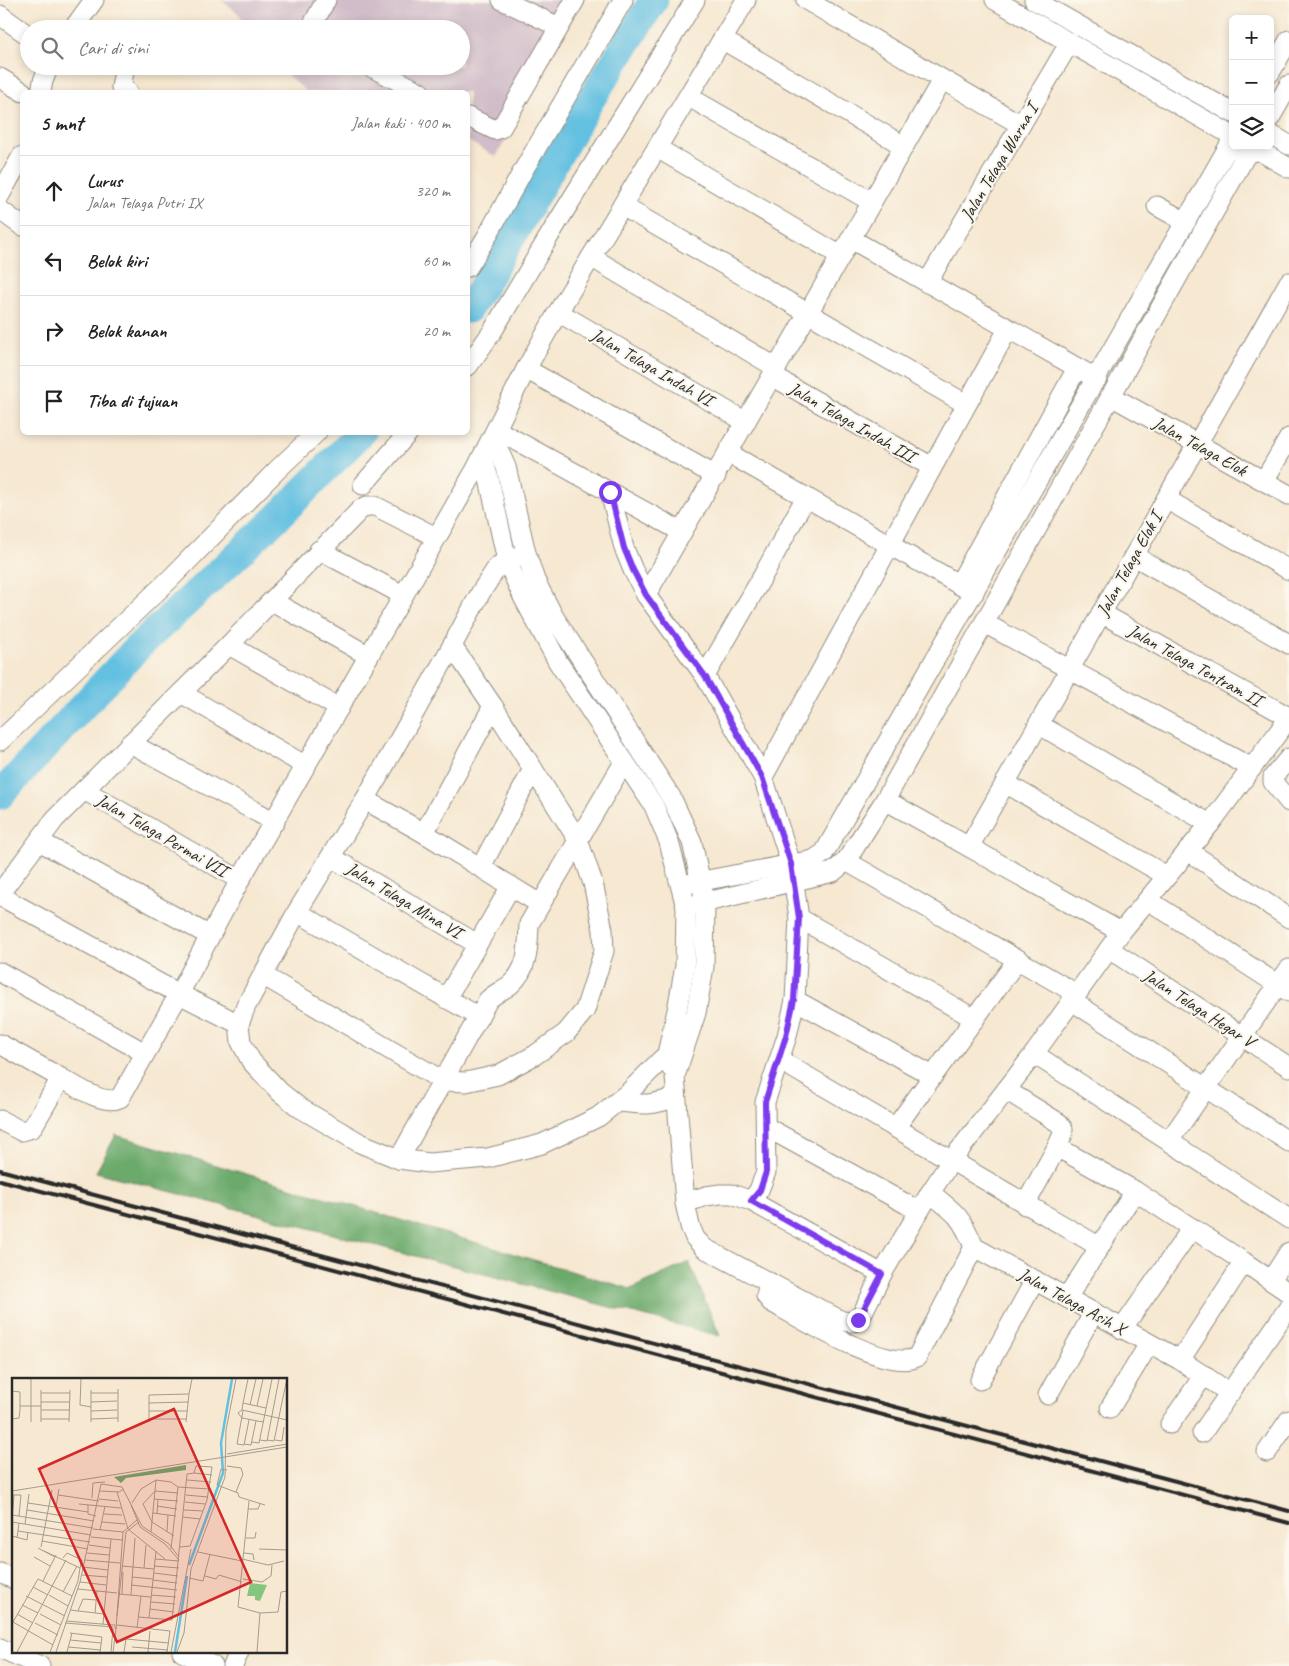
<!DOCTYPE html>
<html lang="id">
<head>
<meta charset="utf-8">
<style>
	:root { --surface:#fff; --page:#f6f6f6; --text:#222; --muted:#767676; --line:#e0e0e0 }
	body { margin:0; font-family:Caveat,sans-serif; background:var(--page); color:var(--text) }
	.controls { position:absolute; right:15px; top:15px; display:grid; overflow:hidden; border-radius:8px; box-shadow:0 2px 8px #0003 }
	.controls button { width:45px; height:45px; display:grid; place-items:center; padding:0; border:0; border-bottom:1px solid var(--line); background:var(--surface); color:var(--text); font:25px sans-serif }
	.stop { position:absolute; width:15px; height:15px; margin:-11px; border:4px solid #7c3aed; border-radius:50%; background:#fff }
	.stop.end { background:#7c3aed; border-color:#fff; box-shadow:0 1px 5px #0008 }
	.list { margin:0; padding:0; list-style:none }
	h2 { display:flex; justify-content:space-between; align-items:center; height:65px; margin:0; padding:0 20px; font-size:21px }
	h2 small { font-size:16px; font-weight:400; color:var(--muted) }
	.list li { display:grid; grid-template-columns:32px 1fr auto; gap:15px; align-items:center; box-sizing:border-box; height:70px; padding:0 20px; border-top:1px solid var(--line) }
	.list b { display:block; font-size:19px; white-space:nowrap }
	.list p { margin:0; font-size:16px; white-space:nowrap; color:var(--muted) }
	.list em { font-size:16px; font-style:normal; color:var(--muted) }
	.icon { flex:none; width:28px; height:28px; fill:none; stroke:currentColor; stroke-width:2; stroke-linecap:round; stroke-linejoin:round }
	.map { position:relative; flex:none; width:1289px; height:1666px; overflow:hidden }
	.search { position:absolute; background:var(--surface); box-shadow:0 2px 8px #0003; left:20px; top:20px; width:450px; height:55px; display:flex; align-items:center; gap:12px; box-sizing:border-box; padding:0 18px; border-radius:28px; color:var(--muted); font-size:19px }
	.panel { position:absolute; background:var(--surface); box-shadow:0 2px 8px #0003; left:20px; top:90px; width:450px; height:345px; border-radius:8px }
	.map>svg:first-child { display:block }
	.industrial { fill:#d1bdc9 }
	.forest { fill:#6caa6c; stroke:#4c6a4c }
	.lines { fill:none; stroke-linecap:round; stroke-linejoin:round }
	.river { stroke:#63c0e1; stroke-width:29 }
	.minor-casing { stroke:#908a7e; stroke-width:21 }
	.minor { stroke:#fff; stroke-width:19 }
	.rail { stroke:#2b2b2b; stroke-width:4 }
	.route { stroke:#7c3aed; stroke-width:6 }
	.labels { text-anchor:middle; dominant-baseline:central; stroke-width:4; stroke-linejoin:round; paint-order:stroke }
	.street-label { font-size:18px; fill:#2b2b2b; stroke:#fbf7ec }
	.inset-river { fill:none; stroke:#63c0e1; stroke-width:2.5 }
	.inset-road { fill:none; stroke:#a59c8f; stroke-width:1 }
	.view { fill:#d62828; fill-opacity:0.15; stroke:#d62828; stroke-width:2.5 }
	.inset-edge { fill:none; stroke:#2b2b2b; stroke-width:2.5 }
</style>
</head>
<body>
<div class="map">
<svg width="1289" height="1666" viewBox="0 0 1289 1666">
	<rect width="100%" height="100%" fill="#fbf7ec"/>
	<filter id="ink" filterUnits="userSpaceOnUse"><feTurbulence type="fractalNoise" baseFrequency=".02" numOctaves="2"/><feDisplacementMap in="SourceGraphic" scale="10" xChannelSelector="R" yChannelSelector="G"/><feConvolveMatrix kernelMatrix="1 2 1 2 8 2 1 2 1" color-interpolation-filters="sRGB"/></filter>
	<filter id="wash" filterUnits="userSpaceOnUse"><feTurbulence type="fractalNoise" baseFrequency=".0096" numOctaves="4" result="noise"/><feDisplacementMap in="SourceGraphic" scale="20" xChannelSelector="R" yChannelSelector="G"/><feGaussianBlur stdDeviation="1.12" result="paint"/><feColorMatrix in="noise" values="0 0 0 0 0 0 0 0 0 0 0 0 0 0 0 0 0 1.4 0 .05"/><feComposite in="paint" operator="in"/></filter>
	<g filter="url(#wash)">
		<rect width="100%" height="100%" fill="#f6e8d1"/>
		<!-- industrial -->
		<path class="industrial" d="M221 0H583L496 157 468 141V92H307L277 66H461V29H245L239 14Z"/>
		<!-- forest -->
		<path class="forest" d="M116 1135 631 1289 689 1262 720 1336 96 1172Z"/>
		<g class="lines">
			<!-- river -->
			<g class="river">
				<path d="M468 309 485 283 589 102 654 0"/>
				<path d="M0 795 138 647 279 516 362 432"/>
			</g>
		</g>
	</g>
	<g filter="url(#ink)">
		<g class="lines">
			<defs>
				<g id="minor">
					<path d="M502 0 559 27"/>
					<path d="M806 0 1021 125"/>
					<path d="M995 0 1226 132"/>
					<path d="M1034 0 1233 113"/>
					<path d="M0 15 29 36"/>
					<path d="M73 29 94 0"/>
					<path d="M315 29 314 22 326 0"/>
					<path d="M723 40 904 146"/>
					<path d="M118 66 124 72 121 87 128 92"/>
					<path d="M369 66 420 92"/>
					<path d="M1270 73 1289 40"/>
					<path d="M0 78 23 92"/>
					<path d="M41 92 43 81 49 66"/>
					<path d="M689 97 872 202"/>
					<path d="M468 117 495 130 501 128 575 0"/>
					<path d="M1270 118 1289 85"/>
					<path d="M1270 134 1289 145"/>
					<path d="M657 148 841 256"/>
					<path d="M1235 149C1244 154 1255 154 1262 146"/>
					<path d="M1258 150 1289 168"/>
					<path d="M0 195 22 156"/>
					<path d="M622 206 966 404"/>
					<path d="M1157 206 1186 222"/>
					<path d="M0 210 22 226"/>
					<path d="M851 239 1097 379"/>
					<path d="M591 257 777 368"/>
					<path d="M468 267 486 238 524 169 623 0"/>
					<path d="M927 283 1070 42"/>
					<path d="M558 312 746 422"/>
					<path d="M468 366 492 332 557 223 695 0"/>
					<path d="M526 369 716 476"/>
					<path d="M772 376 932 467"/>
					<path d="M1111 396 1289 495"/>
					<path d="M497 430 682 532"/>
					<path d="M493 438 506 467 526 553 535 580 554 617 671 797 692 842 705 902 704 967 696 1013 675 1076 685 1203 690 1226 695 1238 704 1248 842 1321 853 1322 861 1316 882 1274 930 1193 951 1161 1034 1054 1121 932 1210 824 1289 718"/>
					<path d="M728 453 974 593"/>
					<path d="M482 457 489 479 507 561 523 597 558 662 654 806 669 842 686 907 685 966 677 1010 666 1058 671 1068"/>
					<path d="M1264 481 1289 438"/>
					<path d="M363 485 409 432"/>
					<path d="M610 492 624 548 633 570 646 595 705 676 763 777 791 864 799 918 795 1000 787 1036 765 1102 766 1172 759 1190 751 1201"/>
					<path d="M1166 499 1289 570"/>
					<path d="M319 550 403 595"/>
					<path d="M526 553 507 561 498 566 481 592 452 646 365 800 297 912 246 1006 239 1024 241 1042 251 1061 280 1092 300 1108 360 1143 399 1159 429 1163 488 1158 542 1144 598 1117 628 1093 662 1059 666 1058 680 1060"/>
					<path d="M1134 556 1289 644"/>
					<path d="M959 584 1077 368"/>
					<path d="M646 595 942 80"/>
					<path d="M272 601 369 656"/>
					<path d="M1101 613 1289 717"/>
					<path d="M984 623 1252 768"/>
					<path d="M229 645 339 708"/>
					<path d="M705 676 760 581 806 497"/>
					<path d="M181 693 306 766"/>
					<path d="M1038 724 1210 824"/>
					<path d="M0 741 171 578 277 470 317 432"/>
					<path d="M130 743 275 822"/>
					<path d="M1289 758 1273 777V782L1289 802"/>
					<path d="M763 777 1008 329"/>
					<path d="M1005 783 1167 876"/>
					<path d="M84 790 240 880"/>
					<path d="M365 800 424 833 540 904"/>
					<path d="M885 800 1121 932"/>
					<path d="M424 833 493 706"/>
					<path d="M39 841 210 936"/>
					<path d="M969 847 1289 282"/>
					<path d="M1188 851 1289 918"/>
					<path d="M331 857 477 944"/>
					<path d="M846 861 1077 994"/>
					<path d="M481 867 533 769"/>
					<path d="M681 885 813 860 824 853 1230 144"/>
					<path d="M0 893 55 819 229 645 361 509 367 506H375L436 537"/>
					<path d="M0 896 179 994 239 1024"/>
					<path d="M1148 900 1289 992"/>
					<path d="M686 907 833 872 846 861 885 800 1247 153"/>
					<path d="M297 912 479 1017"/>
					<path d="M799 918 975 1019"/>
					<path d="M1109 949 1289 1067"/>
					<path d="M0 972 145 1053"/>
					<path d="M264 976 443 1081 466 1082 498 1075 535 1055 566 1033 585 1010 604 951 603 930 593 883 578 840 493 706 452 646"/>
					<path d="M446 999 511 886"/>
					<path d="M795 1000 933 1076"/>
					<path d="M1072 1001 1289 1142"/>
					<path d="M0 1044 61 1078"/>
					<path d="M1034 1054 1289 1219"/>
					<path d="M779 1060 1100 1247"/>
					<path d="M1006 1090 1059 1123 1063 1129V1134L1057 1147 1025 1205"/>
					<path d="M618 1102C644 1105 651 1106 676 1097"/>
					<path d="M0 1120 21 1131 32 1128 61 1078C76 1086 103 1106 120 1098L179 994 240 880 476 469 526 369 558 312 746 0"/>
					<path d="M766 1127 919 1211"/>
					<path d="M895 1128 1018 959"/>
					<path d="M1169 1141 1289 969"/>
					<path d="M1057 1147 1135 1191 1244 1262 1289 1293"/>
					<path d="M399 1159 488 1000C495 993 504 990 511 984 529 968 528 946 529 924L624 762"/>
					<path d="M930 1193C955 1212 962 1217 974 1247L1180 1360 1230 1393"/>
					<path d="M685 1203 706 1196 720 1194H732L751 1201 882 1274"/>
					<path d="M1271 1280 1289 1252"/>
					<path d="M769 1282 766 1296 771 1302C800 1318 888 1373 917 1357L974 1247"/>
					<path d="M1067 1298 1135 1191"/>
					<path d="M1122 1329 1192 1228"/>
					<path d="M1180 1360 1244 1262"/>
					<path d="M980 1380 1035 1280"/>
					<path d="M1048 1395 1094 1312"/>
					<path d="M1110 1408 1149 1344"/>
					<path d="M1170 1424 1204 1375"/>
					<path d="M1202 1433 1289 1307"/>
					<path d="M1267 1452 1289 1420"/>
					<path d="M0 1573 14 1579"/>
					<path d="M0 1648 40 1666"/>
					<path d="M182 1652 213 1666"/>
					<path d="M233 1666 239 1652"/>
				</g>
			</defs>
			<!-- minor casing -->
			<use href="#minor" class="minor-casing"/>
			<!-- minor -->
			<use href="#minor" class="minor"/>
			<!-- rail -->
			<g class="rail">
				<path d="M0 1170 1289 1511"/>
				<path d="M0 1180 1289 1523"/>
			</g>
		</g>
	</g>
	<g class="lines" filter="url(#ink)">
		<!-- route -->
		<path class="route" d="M610 492 624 548 633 570 646 595 705 676 762 777 791 864 799 918 794 1000 786 1036 765 1102 766 1172 760 1190 751 1201 882 1274 858 1320"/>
	</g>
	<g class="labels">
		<!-- street labels -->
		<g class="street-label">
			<text transform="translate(999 162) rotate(-59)">Jalan Telaga Warna I</text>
			<text transform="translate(652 367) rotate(30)">Jalan Telaga Indah VI</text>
			<text transform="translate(852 422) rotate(30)">Jalan Telaga Indah III</text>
			<text transform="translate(1200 446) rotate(29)">Jalan Telaga Elok</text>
			<text transform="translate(1129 564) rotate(-61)">Jalan Telaga Elok I</text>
			<text transform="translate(1195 665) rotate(29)">Jalan Telaga Tentram II</text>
			<text transform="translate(162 835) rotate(30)">Jalan Telaga Permai VII</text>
			<text transform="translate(404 900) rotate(31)">Jalan Telaga Mina VI</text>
			<text transform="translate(1199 1008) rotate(33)">Jalan Telaga Hegar V</text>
			<text transform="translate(1072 1301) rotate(29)">Jalan Telaga Asih X</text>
		</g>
	</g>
	<!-- overview -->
	<g transform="translate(12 1378)">
		<rect width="275" height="275" fill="#f6e8d1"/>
		<path d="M238 205 255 207 248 223 243 222V218H235Z" fill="#85c57d"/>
		<path d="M174 87V92L114 100 109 105 102 99Z" fill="#6caa6c"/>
		<path class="inset-river" d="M177 187 211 95 209 65 220 1M163 274 175 198"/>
		<path class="inset-road" d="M69 1 68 27 79 29M106 11V44M29 12V44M0 13 8 14V32L7 40 0 41M29 15H58M79 15H106M177 16 180 1M29 24H57M79 24 105 23M137 25 176 24M231 25 236 1M238 27 244 1M8 28H29M245 28 251 1M29 32H57M230 32 231 25 254 30M79 33 105 32M137 33H175M231 33 225 66 232 67 237 42M29 41H57M79 41 106 40M137 41H174M19 44V1M57 44 58 12M79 44V12M137 44V17L177 16 174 44M251 44 230 40 226 35 230 32 275 42M248 62 255 63 267 1M255 62 262 63 274 5M263 62 270 63 272 49M240 64 247 65 260 1M232 66 239 67 244 43M215 76 275 66M215 88 229 90 231 96 224 114M215 92 209 91 205 107 226 115 227 119 253 127M182 95 200 97M175 102 199 104M0 113 275 69M88 113 107 114 112 111M105 114 116 151 153 181M0 117H9L7 138M46 117 87 123M174 117 196 119M80 120 81 105 93 104M87 121 106 123M142 121 166 123M237 123 226 229 248 235M173 124 193 126M16 125 76 134M120 125 129 111 144 102 159 104 166 109 197 111M67 126 109 130M76 127V136L84 138M119 127 128 149 153 166 167 182M145 128 165 131M44 129 47 111M236 131H246L248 126M15 132 82 143M172 132 191 133M141 135 164 138M92 136 110 137M145 136 146 121M0 137 81 150M171 139 188 141M0 141 2 117M0 144 79 157M90 144 113 146M13 146 17 116M81 151 111 154M88 152 93 128M6 153 78 164M139 154 144 102M155 154 156 137M0 158 15 162 16 154M162 158 140 144 131 126 143 113 166 115M79 159 110 162M5 160 7 145M234 160H243L244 154M30 163 76 171M77 167 98 170M29 169 40 112M26 170 43 179M159 171 166 109M247 171 275 172M32 173 68 190 66 203 38 274M186 174 230 183M75 175 97 177M232 175 241 176 242 182M22 179 38 188M51 180 55 175 70 182 68 190M143 181 167 183M230 181 256 187 272 183M73 182 108 185M110 188 142 191M142 188 167 190M71 189 96 192M132 190 134 167M142 195 166 198M70 197 95 199M193 198 204 201 207 197 230 204M120 199 141 201M177 200 191 203 198 176M231 201 250 204 259 198 260 187M141 202 165 205M31 203 44 177M68 204 94 207M119 207 165 212M21 209 36 217M66 211 105 215M51 214 65 188M107 216 139 219M110 216 111 194M37 217 56 228M119 217 123 160M139 217 164 219M14 218 53 238M139 224 163 226M10 227 26 235M138 231 162 234M58 232 92 236M66 233 71 221 84 222M83 235 85 213M5 236 21 245M28 236 49 247M105 238 114 154 127 144M127 239 160 242 175 96 182 95 184 88 200 89 195 122 178 168 168 169M137 240 144 173M54 243 101 247M1 244 26 201 60 218M1 244 41 267M23 245 46 257M53 245 101 249M91 246 99 161M102 246 104 251 111 154 125 142M105 247 158 253 155 274M125 250 129 218M58 255 90 259 88 274M58 262 89 265M56 269 89 272M120 269 156 272M5 274 54 182M44 274 68 204 89 106 110 109 130 148 157 166 167 179M55 274 60 255M99 274 101 250M101 274 104 251M112 274 114 261 157 265M136 274 138 253M159 274 179 171M165 274 172 255 179 191 213 99 214 52 224 1M245 274 248 235 266 234 269 214 275 213"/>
		<path class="view" d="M162 31 239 204 105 264 27 91Z"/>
		<rect width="275" height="275" class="inset-edge"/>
	</g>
</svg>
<div class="controls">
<button>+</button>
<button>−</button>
<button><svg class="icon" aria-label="layers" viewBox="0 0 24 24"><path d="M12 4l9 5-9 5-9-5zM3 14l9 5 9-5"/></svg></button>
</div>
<div class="stop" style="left:610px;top:492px"></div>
<div class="stop end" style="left:858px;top:1320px"></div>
<div class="search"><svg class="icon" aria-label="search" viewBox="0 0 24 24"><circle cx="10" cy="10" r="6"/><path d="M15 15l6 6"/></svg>Cari di sini</div>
<section class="panel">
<h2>5 mnt<small>Jalan kaki · 400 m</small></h2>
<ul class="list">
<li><svg class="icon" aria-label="ahead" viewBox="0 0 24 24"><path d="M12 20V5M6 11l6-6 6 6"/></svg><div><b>Lurus</b><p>Jalan Telaga Putri IX</p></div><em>320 m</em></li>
<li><svg class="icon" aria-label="left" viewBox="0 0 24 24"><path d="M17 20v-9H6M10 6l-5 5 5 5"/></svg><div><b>Belok kiri</b></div><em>60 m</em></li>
<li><svg class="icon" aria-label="right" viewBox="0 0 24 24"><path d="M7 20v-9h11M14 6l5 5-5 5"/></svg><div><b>Belok kanan</b></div><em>20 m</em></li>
<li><svg class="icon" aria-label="arrive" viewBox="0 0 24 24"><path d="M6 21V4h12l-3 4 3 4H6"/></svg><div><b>Tiba di tujuan</b></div></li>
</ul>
</section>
</div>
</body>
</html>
